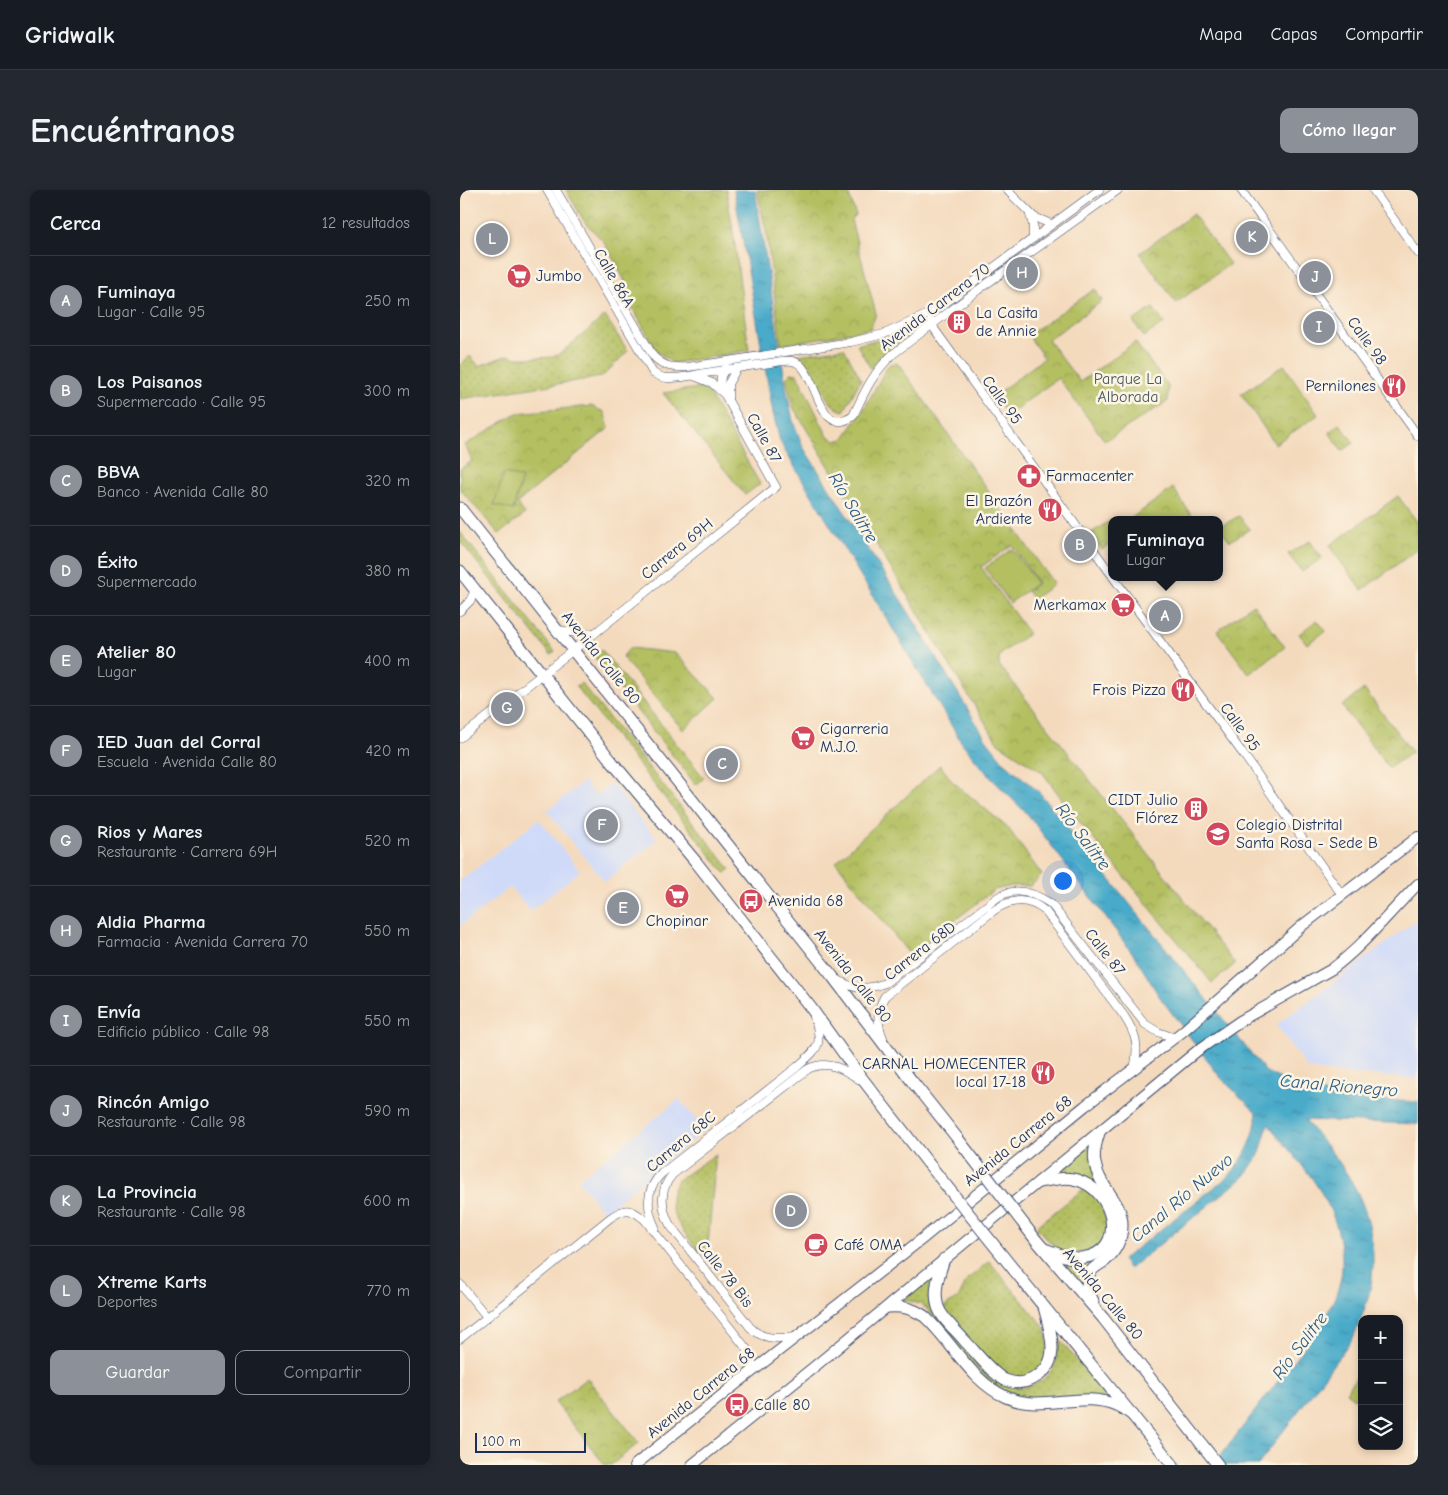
<!DOCTYPE html>
<html lang="es">
<head>
<meta charset="utf-8">
<style>
	:root { --surface:#171b24; --page:#242831; --text:#f1f3f6; --muted:#9ea1a6; --line:#363941; --accent:#8c9099 }
	body { margin:0; font-family:"Comic Neue",sans-serif; background:var(--page); color:var(--text) }
	.controls { position:absolute; right:15px; bottom:15px; display:grid; overflow:hidden; border-radius:10px; box-shadow:0 2px 8px #0003 }
	.controls button { width:45px; height:45px; display:grid; place-items:center; padding:0; border:0; border-bottom:1px solid var(--line); background:var(--surface); color:var(--text); font:25px sans-serif }
	.scale { position:absolute; left:15px; bottom:12px; width:111px; box-sizing:border-box; padding-left:5px; border:2px solid #1b2f5e; border-top:0; font-size:14px; line-height:18px; white-space:nowrap; color:#1b2f5e; -webkit-text-stroke:4px #fcf5e5; paint-order:stroke }
	.you { position:absolute; left:602px; top:690px; width:18px; height:18px; margin:-12px; border:4px solid #fff; border-radius:50%; background:#1a73e8; box-shadow:0 0 0 8px #1a73e833 }
	.badge { display:grid; place-items:center; width:32px; height:32px; border-radius:50%; background:var(--accent); color:#fff; font-size:16px; font-weight:700 }
	.pin { position:absolute; translate:-50% -50%; border:2px solid #fff; box-shadow:0 1px 5px #0006 }
	.popup { position:absolute; left:648px; top:326px; width:115px; height:65px; box-sizing:border-box; display:grid; place-content:center; border-radius:10px; background:var(--surface); filter:drop-shadow(0 1px 4px #0005); font-size:16px; white-space:nowrap; color:var(--muted) }
	.popup b { font-size:19px; color:var(--text) }
	.popup::after { content:''; position:absolute; left:50%; top:100%; margin-left:-10px; border:10px solid transparent; border-top-color:var(--surface) }
	.list { margin:0; padding:0; list-style:none }
	h2 { display:flex; justify-content:space-between; align-items:center; height:65px; margin:0; padding:0 20px; font-size:21px }
	h2 small { font-size:16px; font-weight:400; color:var(--muted) }
	.list li { display:grid; grid-template-columns:32px 1fr auto; gap:15px; align-items:center; box-sizing:border-box; height:90px; padding:0 20px; border-top:1px solid var(--line) }
	.list b { display:block; font-size:19px; white-space:nowrap }
	.list p { margin:0; font-size:16px; white-space:nowrap; color:var(--muted) }
	.list em { font-size:16px; font-style:normal; color:var(--muted) }
	.actions { display:flex; gap:10px; padding:15px 20px }
	.actions a { flex:1; padding:11px 0; border:1px solid var(--accent); border-radius:10px; text-align:center; font-size:18px; color:var(--accent) }
	.actions .main { background:var(--accent); color:#fff }
	.icon { flex:none; width:28px; height:28px; fill:none; stroke:currentColor; stroke-width:2; stroke-linecap:round; stroke-linejoin:round }
	.map { position:relative; flex:none; width:958px; height:1275px; overflow:hidden; border-radius:10px }
	header { display:flex; align-items:center; gap:30px; box-sizing:border-box; height:70px; padding:0 25px; background:var(--surface); border-bottom:1px solid var(--line) }
	header strong { font-size:24px }
	nav { display:flex; gap:28px; margin-inline-start:auto; font-size:18px }
	.intro { display:flex; align-items:center; justify-content:space-between; box-sizing:border-box; height:120px; padding:0 30px }
	h1 { margin:0; font-size:35px }
	.button { padding:12px 22px; border-radius:10px; background:var(--accent); color:#fff; font-size:18px; font-weight:700 }
	main { display:flex; gap:30px; padding:0 30px }
	aside { flex:1; background:var(--surface); border-radius:10px; box-shadow:0 2px 8px #0003 }
	.map>svg:first-child { display:block }
	.built { fill:#cfdaf9 }
	.grass { fill:url(#grass-dots); stroke:#677760 }
	.park { fill:url(#park-crowns); stroke:#677760 }
	.pitch { fill:#b3bf61; stroke:#677760 }
	.water { fill:url(#water-ripples); stroke:#326d94 }
	.lines { fill:none; stroke-linecap:round; stroke-linejoin:round }
	.tertiary-casing { stroke:#3c496c; stroke-width:9 }
	.primary-casing { stroke:#3c496c; stroke-width:12 }
	.trunk-casing { stroke:#3c496c; stroke-width:13 }
	.tertiary { stroke:#fff; stroke-width:8 }
	.primary { stroke:#fff; stroke-width:10 }
	.trunk { stroke:#fff; stroke-width:11 }
	.trunk-bridge-casing { stroke:#3c496c; stroke-width:13; stroke-linecap:butt }
	.trunk-bridge { stroke:#fff; stroke-width:11 }
	.labels { text-anchor:middle; dominant-baseline:central; stroke-width:5; stroke-linejoin:round; paint-order:stroke }
	.poi-label { font-size:16px; fill:#1b2f5e; stroke:#fcf5e5; text-anchor:start }
	.street-label { font-size:16px; fill:#1b2f5e; stroke:#fcf5e5 }
	.park-label { font-size:16px; fill:#495a5f; stroke:#fcf5e5 }
	.water-label { font-size:18px; font-style:italic; fill:#2b5a83; stroke:#fcf5e5 }
</style>
</head>
<body>
<header>
<strong>Gridwalk</strong>
<nav><a>Mapa</a><a>Capas</a><a>Compartir</a></nav>
</header>
<div class="intro"><h1>Encuéntranos</h1><a class="button">Cómo llegar</a></div>
<main>
<aside>
<h2>Cerca<small>12 resultados</small></h2>
<ul class="list">
<li><span class="badge">A</span><div><b>Fuminaya</b><p>Lugar · Calle 95</p></div><em>250 m</em></li>
<li><span class="badge">B</span><div><b>Los Paisanos</b><p>Supermercado · Calle 95</p></div><em>300 m</em></li>
<li><span class="badge">C</span><div><b>BBVA</b><p>Banco · Avenida Calle 80</p></div><em>320 m</em></li>
<li><span class="badge">D</span><div><b>Éxito</b><p>Supermercado</p></div><em>380 m</em></li>
<li><span class="badge">E</span><div><b>Atelier 80</b><p>Lugar</p></div><em>400 m</em></li>
<li><span class="badge">F</span><div><b>IED Juan del Corral</b><p>Escuela · Avenida Calle 80</p></div><em>420 m</em></li>
<li><span class="badge">G</span><div><b>Rios y Mares</b><p>Restaurante · Carrera 69H</p></div><em>520 m</em></li>
<li><span class="badge">H</span><div><b>Aldia Pharma</b><p>Farmacia · Avenida Carrera 70</p></div><em>550 m</em></li>
<li><span class="badge">I</span><div><b>Envía</b><p>Edificio público · Calle 98</p></div><em>550 m</em></li>
<li><span class="badge">J</span><div><b>Rincón Amigo</b><p>Restaurante · Calle 98</p></div><em>590 m</em></li>
<li><span class="badge">K</span><div><b>La Provincia</b><p>Restaurante · Calle 98</p></div><em>600 m</em></li>
<li><span class="badge">L</span><div><b>Xtreme Karts</b><p>Deportes</p></div><em>770 m</em></li>
</ul>
<div class="actions"><a class="main">Guardar</a><a>Compartir</a></div>
</aside>
<div class="map">
<svg width="958" height="1275" viewBox="0 0 958 1275">
	<defs>
		<pattern id="grass-dots" width="8" height="8" patternUnits="userSpaceOnUse" patternTransform="scale(1.25)"><rect width="8" height="8" fill="#b3bf61"/><path d="M2 2h.1M6 6h.1" fill="none" stroke="#99a457" stroke-width="1.8" stroke-linecap="round"/></pattern>
		<pattern id="park-crowns" width="20" height="18" patternUnits="userSpaceOnUse" patternTransform="scale(1.25)"><rect width="20" height="18" fill="#b3bf61"/><path d="M2 6a3 3 0 1 1 6 0M12 15a3 3 0 1 1 6 0" fill="none" stroke="#99a457"/></pattern>
		<pattern id="water-ripples" width="26" height="14" patternUnits="userSpaceOnUse" patternTransform="scale(1.25)"><rect width="26" height="14" fill="#4aabc9"/><path d="M2 4q2-2 4 0t4 0M15 11q2-2 4 0t4 0" fill="none" stroke="#3d8ca6"/></pattern>
	</defs>
	<rect width="100%" height="100%" fill="#fcf5e5"/>
	<filter id="ink" filterUnits="userSpaceOnUse"><feTurbulence type="fractalNoise" baseFrequency=".02" numOctaves="2"/><feDisplacementMap in="SourceGraphic" scale="10" xChannelSelector="R" yChannelSelector="G"/><feConvolveMatrix kernelMatrix="1 2 1 2 8 2 1 2 1" color-interpolation-filters="sRGB"/></filter>
	<filter id="wash" filterUnits="userSpaceOnUse"><feTurbulence type="fractalNoise" baseFrequency=".0096" numOctaves="4" result="noise"/><feDisplacementMap in="SourceGraphic" scale="20" xChannelSelector="R" yChannelSelector="G"/><feGaussianBlur stdDeviation="1.12" result="paint"/><feColorMatrix in="noise" values="0 0 0 0 0 0 0 0 0 0 0 0 0 0 0 0 0 1.4 0 .05"/><feComposite in="paint" operator="in"/></filter>
	<g filter="url(#wash)">
		<rect width="100%" height="100%" fill="#f4dabd"/>
		<!-- built -->
		<g class="built">
			<path d="M124 591 135 606 151 593 197 650 145 692 87 621Z"/>
			<path d="M79 629 120 681 70 721 50 697 0 736V691Z"/>
			<path d="M958 729V889L881 883 848 879 816 835Z"/>
			<path d="M219 909 245 940 144 1022 118 990Z"/>
		</g>
		<!-- grass -->
		<g class="grass">
			<path d="M145 126 168 161 142 187 0 209V175L10 166 19 176 48 165 57 168H68L93 167 101 163Z"/>
			<path d="M452 137 456 141C439 153 424 163 411 179L397 155 429 146Z"/>
			<path d="M384 158 401 189 384 221C362 217 359 180 343 169 340 166 336 166 332 166Z"/>
			<path d="M0 342 95 462 91 465 0 351Z"/>
			<path d="M141 459 244 588 236 595 133 465Z"/>
			<path d="M121 493 270 679 265 683 116 497Z"/>
			<path d="M634 953 641 1000C628 989 615 980 598 983Z"/>
			<path d="M256 964 248 1055 245 1060 238 1061C223 1040 198 1015 219 989Z"/>
			<path d="M622 1000C625 1001 630 1002 633 1004 644 1012 651 1038 644 1050 635 1066 608 1067 595 1057 588 1051 582 1043 576 1037Z"/>
			<path d="M599 1068 637 1069 626 1079 622 1097Z"/>
			<path d="M529 1071 585 1138C589 1149 590 1169 581 1178 575 1185 563 1189 553 1188 539 1187 493 1131 483 1118L499 1107 507 1090Z"/>
			<path d="M478 1080 475 1121 557 1198C574 1198 591 1188 596 1170 598 1163 596 1154 597 1147L650 1208H575L549 1204 536 1198 522 1185 466 1118 460 1114 442 1109Z"/>
		</g>
		<!-- park -->
		<g class="park">
			<path d="M106 0H266L272 34 289 160 259 166 213 173 197 162 172 117 164 89 144 52 124 31Z"/>
			<path d="M297 0H387L396 25 391 30 416 124 410 139 321 155 306 41Z"/>
			<path d="M733 24 770 74 716 113 680 63Z"/>
			<path d="M635 99 642 111 588 150 620 192 675 152 708 196V211L645 251 598 188 548 225 533 207 584 168 568 145Z"/>
			<path d="M693 118 704 133 684 147 673 131Z"/>
			<path d="M436 173 440 176 594 394 573 409 567 401 578 393 552 355 521 377 569 444 543 462 539 467V475L775 774 752 793 613 624 582 582 538 553 511 510 333 217 326 188 331 183 337 184 367 245 375 251 383 249 404 219 427 177 430 174Z"/>
			<path d="M824 175 858 225 815 254 781 204Z"/>
			<path d="M239 198 248 202 300 294 285 305 203 203Z"/>
			<path d="M131 216 144 222 149 238 57 313 65 324 39 344 0 299V279L12 271 5 255 57 223Z"/>
			<path d="M880 234 894 253 882 261 869 242Z"/>
			<path d="M713 298 735 330H669Z"/>
			<path d="M938 306 958 333V359L902 400 869 356Z"/>
			<path d="M779 326 790 339 770 351 759 337Z"/>
			<path d="M651 330V353L642 360 631 343Z"/>
			<path d="M850 351 862 368 842 382 828 364Z"/>
			<path d="M793 414 825 457 789 484 757 441Z"/>
			<path d="M857 430 866 441 847 454 839 444Z"/>
			<path d="M170 458 215 463 258 508 223 540 162 467Z"/>
			<path d="M904 499 952 562 929 578 882 516Z"/>
			<path d="M480 575 492 591 548 638 582 685 571 696H552L534 700 450 765 376 672Z"/>
			<path d="M127 1188 179 1253 151 1275H145L95 1212Z"/>
		</g>
		<!-- pitch -->
		<g class="pitch">
			<path d="M44 283 62 288 53 320 34 315Z"/>
			<path d="M552 359 577 393 550 413 525 378Z"/>
			<path d="M902 1180V1205L898 1211 886 1202Z"/>
		</g>
		<!-- water -->
		<path class="water" d="M274 0H295L326 197 333 231 343 257 448 421 526 549 544 572 579 602 806 882C815 886 824 891 834 895 874 909 916 910 958 912V934L845 930C858 947 874 963 885 981 907 1013 918 1055 911 1094 908 1113 900 1131 893 1148L798 1275H754C776 1245 799 1216 821 1187 843 1159 875 1122 881 1087 885 1063 878 1034 867 1013 853 985 827 958 808 934L800 963 784 987 669 1079 662 1070 770 985C786 966 795 948 797 923L760 887 699 806 674 765 569 626 530 587 502 553 325 261 320 251 313 223Z"/>
	</g>
	<g filter="url(#ink)">
		<g class="lines">
			<defs>
				<g id="tertiary">
					<path d="M87 0 193 183C198 186 202 188 208 188 220 189 233 185 245 183 267 180 288 176 310 173 317 172 325 170 332 171 358 174 356 252 393 226 405 201 412 184 433 164L518 100 658 0"/>
					<path d="M96 0 193 166C204 177 212 178 228 177L391 152 424 144 473 122 639 0"/>
					<path d="M547 0 574 27 591 34"/>
					<path d="M781 0 958 246"/>
					<path d="M913 0 958 63"/>
					<path d="M570 25 573 35V48"/>
					<path d="M471 131 475 140 651 384"/>
					<path d="M260 200 261 186 266 178"/>
					<path d="M268 210V194L277 178"/>
					<path d="M653 387 786 568 882 705"/>
					<path d="M0 421 10 411 15 400"/>
					<path d="M98 440 123 444 135 443"/>
					<path d="M0 548 135 443 316 297 265 205 252 193 234 186"/>
					<path d="M377 789C393 800 407 800 425 793L538 707C556 696 575 703 591 714L685 834 698 842 715 848"/>
					<path d="M423 848C417 833 416 820 425 806L533 721C550 709 568 707 585 721L664 826C677 846 679 856 674 879"/>
					<path d="M195 1037C186 1018 186 999 201 984L337 877C358 858 364 856 354 827"/>
					<path d="M0 1094 27 1127"/>
					<path d="M336 1147C319 1148 303 1151 290 1137L210 1035C201 1018 199 999 213 984L348 879C367 869 384 879 400 890"/>
					<path d="M0 1149 150 1028C166 1017 171 1018 185 1030L286 1158 291 1166 293 1180"/>
				</g>
				<g id="primary">
					<path d="M175 1275 271 1198 462 1049 625 916 722 842 843 735 958 647"/>
					<path d="M232 1275 354 1177 737 861 780 831 872 779C904 755 929 723 958 694"/>
				</g>
				<g id="trunk">
					<path d="M0 318 373 787 451 890 498 949"/>
					<path d="M0 381 153 573 236 672 351 818 397 882 468 973"/>
					<path d="M579 992C592 990 605 986 617 990 655 1000 669 1063 621 1068 609 1069 596 1063 584 1059"/>
					<path d="M576 1050 643 1128 758 1275"/>
					<path d="M484 1069C479 1084 473 1101 478 1117 482 1129 496 1140 504 1150 515 1161 531 1183 545 1190 553 1193 562 1194 570 1190 603 1177 591 1143 584 1117"/>
					<path d="M554 1080 713 1275"/>
					<path d="M633 1111C628 1102 623 1088 633 1079 637 1075 642 1073 646 1070 655 1062 662 1049 662 1036 663 1011 638 997 635 973 633 963 636 953 639 943"/>
					<path d="M428 1117C442 1116 452 1118 464 1126 492 1151 511 1192 546 1207 581 1223 622 1200 656 1215 662 1217 667 1222 673 1225"/>
				</g>
			</defs>
			<!-- tertiary casing -->
			<use href="#tertiary" class="tertiary-casing"/>
			<!-- primary casing -->
			<use href="#primary" class="primary-casing"/>
			<!-- trunk casing -->
			<use href="#trunk" class="trunk-casing"/>
			<!-- tertiary -->
			<use href="#tertiary" class="tertiary"/>
			<!-- primary -->
			<use href="#primary" class="primary"/>
			<!-- trunk -->
			<use href="#trunk" class="trunk"/>
			<defs>
				<g id="trunk-bridge">
					<path d="M498 949 576 1050"/>
					<path d="M468 973 554 1080"/>
				</g>
			</defs>
			<!-- trunk-bridge casing -->
			<use href="#trunk-bridge" class="trunk-bridge-casing"/>
			<!-- trunk-bridge -->
			<use href="#trunk-bridge" class="trunk-bridge"/>
		</g>
	</g>
	<!-- icons -->
	<defs>
		<symbol id="supermarket-disc" viewBox="-11 -11 22 22"><circle r="9.5" fill="#d1495b" stroke="#fcf5e5"/><path d="M-6-5.5h2.5l.6 2H6L4.5 2H-2.5L-4.4-4H-6ZM-1.5 3.2a1.3 1.3 0 1 0 .1 0ZM3 3.2a1.3 1.3 0 1 0 .1 0Z" fill="#fff"/></symbol>
		<symbol id="building-disc" viewBox="-11 -11 22 22"><circle r="9.5" fill="#d1495b" stroke="#fcf5e5"/><path d="M-4-6H4V6H1V3H-1V6H-4ZM-2.5-4.3h1.7v1.8h-1.7ZM.8-4.3h1.7v1.8H.8ZM-2.5-1h1.7V.8h-1.7ZM.8-1h1.7V.8H.8Z" fill="#fff"/></symbol>
		<symbol id="restaurant-disc" viewBox="-11 -11 22 22"><circle r="9.5" fill="#d1495b" stroke="#fcf5e5"/><path d="M-5-6h1v4h1v-4h1v4h1v-4h1v5L-1.5 .5V6h-2V.5L-5-1ZM5-6V6H3V1.5H1.5Q1.5-4 5-6Z" fill="#fff"/></symbol>
		<symbol id="pharmacy-disc" viewBox="-11 -11 22 22"><circle r="9.5" fill="#d1495b" stroke="#fcf5e5"/><path d="M-2-6h4v4h4v4h-4v4h-4v-4h-4v-4h4Z" fill="#fff"/></symbol>
		<symbol id="school-disc" viewBox="-11 -11 22 22"><circle r="9.5" fill="#d1495b" stroke="#fcf5e5"/><path d="M0-5L7-2L0 1L-7-2ZM-4 1L0 2.5L4 1V4Q0 6-4 4Z" fill="#fff"/></symbol>
		<symbol id="bus-disc" viewBox="-11 -11 22 22"><circle r="9.5" fill="#d1495b" stroke="#fcf5e5"/><path d="M-5-6H5V4H4V6H2V4H-2V6H-4V4H-5ZM-3.5-4V0h7V-4ZM-3.5 1.2v1.5H-2V1.2ZM2 1.2v1.5H3.5V1.2Z" fill="#fff"/></symbol>
		<symbol id="cafe-disc" viewBox="-11 -11 22 22"><circle r="9.5" fill="#d1495b" stroke="#fcf5e5"/><path d="M-5.5-4.5H6V0H3Q3 3.5 0 3.5H-2.5Q-5.5 3.5-5.5 0ZM3-3.2v2h1.7v-2ZM-6 4.5H4V6H-6Z" fill="#fff"/></symbol>
	</defs>
	<g fill-rule="evenodd">
		<use href="#supermarket-disc" x="45" y="72" width="28" height="28"/>
		<use href="#building-disc" x="485" y="118" width="28" height="28"/>
		<use href="#restaurant-disc" x="920" y="182" width="28" height="28"/>
		<use href="#pharmacy-disc" x="555" y="272" width="28" height="28"/>
		<use href="#restaurant-disc" x="576" y="306" width="28" height="28"/>
		<use href="#supermarket-disc" x="649" y="401" width="28" height="28"/>
		<use href="#restaurant-disc" x="709" y="486" width="28" height="28"/>
		<use href="#supermarket-disc" x="329" y="534" width="28" height="28"/>
		<use href="#building-disc" x="722" y="605" width="28" height="28"/>
		<use href="#school-disc" x="744" y="630" width="28" height="28"/>
		<use href="#supermarket-disc" x="203" y="692" width="28" height="28"/>
		<use href="#bus-disc" x="277" y="697" width="28" height="28"/>
		<use href="#restaurant-disc" x="569" y="869" width="28" height="28"/>
		<use href="#cafe-disc" x="342" y="1041" width="28" height="28"/>
		<use href="#bus-disc" x="263" y="1201" width="28" height="28"/>
	</g>
	<g class="labels">
		<!-- poi labels -->
		<g class="poi-label">
			<text x="76" y="86">Jumbo</text>
			<text x="516" y="123">La Casita<tspan x="516" dy="18">de Annie</tspan></text>
			<text x="916" y="196" text-anchor="end">Pernilones</text>
			<text x="586" y="286">Farmacenter</text>
			<text x="572" y="311" text-anchor="end">El Brazón<tspan x="572" dy="18">Ardiente</tspan></text>
			<text x="646" y="415" text-anchor="end">Merkamax</text>
			<text x="706" y="500" text-anchor="end">Frois Pizza</text>
			<text x="360" y="539">Cigarreria<tspan x="360" dy="18">M.J.O.</tspan></text>
			<text x="718" y="610" text-anchor="end">CIDT Julio<tspan x="718" dy="18">Flórez</tspan></text>
			<text x="776" y="635">Colegio Distrital<tspan x="776" dy="18">Santa Rosa - Sede B</tspan></text>
			<text x="308" y="711">Avenida 68</text>
			<text x="217" y="731" text-anchor="middle">Chopinar</text>
			<text x="566" y="874" text-anchor="end">CARNAL HOMECENTER<tspan x="566" dy="18">local 17-18</tspan></text>
			<text x="374" y="1055">Café OMA</text>
			<text x="294" y="1215">Calle 80</text>
		</g>
		<!-- street labels -->
		<g class="street-label">
			<text transform="translate(154 88) rotate(60)">Calle 86A</text>
			<text transform="translate(475 117) rotate(-37)">Avenida Carrera 70</text>
			<text transform="translate(907 151) rotate(54)">Calle 98</text>
			<text transform="translate(542 210) rotate(54)">Calle 95</text>
			<text transform="translate(304 248) rotate(61)">Calle 87</text>
			<text transform="translate(217 359) rotate(-39)">Carrera 69H</text>
			<text transform="translate(141 468) rotate(51)">Avenida Calle 80</text>
			<text transform="translate(780 537) rotate(54)">Calle 95</text>
			<text transform="translate(460 761) rotate(-38)">Carrera 68D</text>
			<text transform="translate(645 762) rotate(52)">Calle 87</text>
			<text transform="translate(393 786) rotate(52)">Avenida Calle 80</text>
			<text transform="translate(558 951) rotate(-39)">Avenida Carrera 68</text>
			<text transform="translate(221 952) rotate(-40)">Carrera 68C</text>
			<text transform="translate(265 1084) rotate(52)">Calle 78 Bis</text>
			<text transform="translate(643 1104) rotate(50)">Avenida Calle 80</text>
			<text transform="translate(241 1203) rotate(-39)">Avenida Carrera 68</text>
		</g>
		<!-- park labels -->
		<g class="park-label">
			<text x="668" y="189">Parque La<tspan x="668" dy="18">Alborada</tspan></text>
		</g>
		<!-- water labels -->
		<g class="water-label">
			<text transform="translate(393 318) rotate(59)">Río Salitre</text>
			<text transform="translate(623 647) rotate(53)">Río Salitre</text>
			<text transform="translate(879 896) rotate(5)">Canal Rionegro</text>
			<text transform="translate(722 1008) rotate(-40)">Canal Río Nuevo</text>
			<text transform="translate(840 1156) rotate(-53)">Río Salitre</text>
		</g>
	</g>
</svg>
<div class="controls">
<button>+</button>
<button>−</button>
<button><svg class="icon" aria-label="layers" viewBox="0 0 24 24"><path d="M12 4l9 5-9 5-9-5zM3 14l9 5 9-5"/></svg></button>
</div>
<div class="scale">100 m</div>
<div class="you"></div>
<div class="pin badge" style="left:705px;top:426px">A</div>
<div class="popup"><b>Fuminaya</b>Lugar</div>
<div class="pin badge" style="left:620px;top:355px">B</div>
<div class="pin badge" style="left:262px;top:574px">C</div>
<div class="pin badge" style="left:331px;top:1021px">D</div>
<div class="pin badge" style="left:163px;top:718px">E</div>
<div class="pin badge" style="left:142px;top:635px">F</div>
<div class="pin badge" style="left:47px;top:518px">G</div>
<div class="pin badge" style="left:562px;top:83px">H</div>
<div class="pin badge" style="left:859px;top:137px">I</div>
<div class="pin badge" style="left:855px;top:87px">J</div>
<div class="pin badge" style="left:792px;top:47px">K</div>
<div class="pin badge" style="left:32px;top:49px">L</div>
</div>
</main>
</body>
</html>
